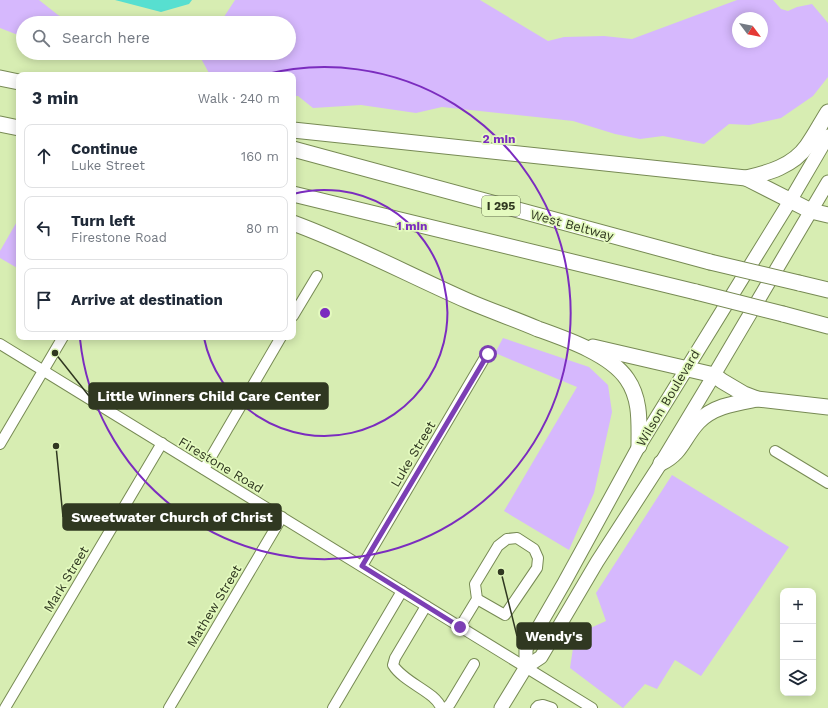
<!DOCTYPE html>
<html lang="en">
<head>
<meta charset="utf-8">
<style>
	:root { --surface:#fff; --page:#f2f2f3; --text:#1f2937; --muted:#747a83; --line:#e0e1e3 }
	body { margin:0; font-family:"Work Sans",sans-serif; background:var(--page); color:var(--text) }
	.controls { position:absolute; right:12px; bottom:12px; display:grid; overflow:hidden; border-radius:8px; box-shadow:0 2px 10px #0003 }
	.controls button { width:36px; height:36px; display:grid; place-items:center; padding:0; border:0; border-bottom:1px solid var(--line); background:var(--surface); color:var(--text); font:20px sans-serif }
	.compass { position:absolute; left:732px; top:12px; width:36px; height:36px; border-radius:50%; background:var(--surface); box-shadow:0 2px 10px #0003; rotate:122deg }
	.stop { position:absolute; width:12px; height:12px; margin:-9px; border:3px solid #7c3fb4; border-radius:50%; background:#fff }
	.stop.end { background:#7c3fb4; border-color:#fff; box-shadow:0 1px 4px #0008 }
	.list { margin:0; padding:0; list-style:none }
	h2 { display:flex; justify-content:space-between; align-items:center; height:52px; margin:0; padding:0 16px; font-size:17px }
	h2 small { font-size:13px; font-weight:400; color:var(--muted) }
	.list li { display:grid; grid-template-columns:26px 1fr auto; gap:12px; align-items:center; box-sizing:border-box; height:64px; margin:0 8px 8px; padding:0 8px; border:1px solid var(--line); border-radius:8px }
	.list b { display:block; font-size:15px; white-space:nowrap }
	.list p { margin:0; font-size:13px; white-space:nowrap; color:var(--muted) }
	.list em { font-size:13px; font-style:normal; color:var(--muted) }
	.icon { flex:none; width:22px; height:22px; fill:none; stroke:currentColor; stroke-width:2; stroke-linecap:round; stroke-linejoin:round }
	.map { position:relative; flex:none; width:828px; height:708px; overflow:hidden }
	.search { position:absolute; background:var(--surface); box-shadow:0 2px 10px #0003; left:16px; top:16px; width:280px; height:44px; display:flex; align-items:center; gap:10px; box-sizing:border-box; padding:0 14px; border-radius:22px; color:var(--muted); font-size:15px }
	.panel { position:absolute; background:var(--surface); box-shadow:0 2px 10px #0003; left:16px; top:72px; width:280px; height:268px; border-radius:8px }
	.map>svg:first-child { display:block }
	.green { fill:#d6b8fd; fill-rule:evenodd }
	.water { fill:#57dfd0 }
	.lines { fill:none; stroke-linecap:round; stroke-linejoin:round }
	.minor-casing { stroke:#778a54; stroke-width:12 }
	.major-casing { stroke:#778a54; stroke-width:15 }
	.highway-casing { stroke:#778a54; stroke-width:17 }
	.minor { stroke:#fff; stroke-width:10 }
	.major { stroke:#fff; stroke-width:13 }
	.highway { stroke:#fff; stroke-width:15 }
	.highway-bridge-casing { stroke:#778a54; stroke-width:17; stroke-linecap:butt }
	.highway-bridge { stroke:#fff; stroke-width:15 }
	.route { stroke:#7c3fb4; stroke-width:5 }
	.ring { fill:none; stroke:#7b2cbf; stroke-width:2 }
	.labels { text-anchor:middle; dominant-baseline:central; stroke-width:3.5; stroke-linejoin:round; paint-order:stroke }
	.shield { fill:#e4fabf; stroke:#667250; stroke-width:1 }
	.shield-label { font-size:12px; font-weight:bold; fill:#303821 }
	.street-label { font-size:13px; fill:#303821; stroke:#e4fabf }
	.centre { fill:#7b2cbf; stroke:#e4fabf; stroke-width:2 }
	.ring-label { font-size:12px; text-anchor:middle; font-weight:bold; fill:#7b2cbf; stroke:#e4fabf; stroke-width:3.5; stroke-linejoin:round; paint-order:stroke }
	.leader { fill:none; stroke:#303821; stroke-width:1.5 }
	.callout-dot { fill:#303821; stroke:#e4fabf; stroke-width:1.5 }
	.callout { fill:#303821; stroke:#303821; stroke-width:1.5 }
	.callout-label { font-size:14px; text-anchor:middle; font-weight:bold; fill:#fff }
</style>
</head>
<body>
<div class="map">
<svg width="828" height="708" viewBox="0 0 828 708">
	<rect width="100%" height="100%" fill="#d7edb2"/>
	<!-- green -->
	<g class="green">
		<path d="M0 0H39L58 15 73 23H23V37L0 28Z"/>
		<path d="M235 0H480L548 41 564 37 604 36 632 39 737 0H773L781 9 788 11 797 7 812 4 828 23V77L813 96 781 118 749 125 729 124 704 144 663 136 640 139 615 134 573 121 442 107 416 113 361 105 313 108 298 96H293V75H210L198 53H289V23H220ZM738 18H762V42H738Z"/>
		<path d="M19 218V269L0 258V251Z"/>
		<path d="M503 338 589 367 608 385 612 412 594 493 569 550 504 511 577 387 495 353Z"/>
		<path d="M672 475 789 547 701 676 675 660 657 689 645 684 623 708 570 668 575 635 606 621 596 593Z"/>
	</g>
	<!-- water -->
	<path class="water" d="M115 0H192L189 4 161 12Z"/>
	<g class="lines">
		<defs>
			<g id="minor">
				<path d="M293 316 317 276"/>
				<path d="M0 344 592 708"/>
				<path d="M0 444 63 337"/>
				<path d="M775 451 828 483"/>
				<path d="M204 469 281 337"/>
				<path d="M362 566 487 354"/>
				<path d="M426 606 395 658 393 665C404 683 436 692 441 708"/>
				<path d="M460 627 477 599 475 584 498 546 507 539 517 538 534 549 538 558 537 568 505 615 477 599"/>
				<path d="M5 708 162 443"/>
				<path d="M169 708 282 517"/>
				<path d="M333 708 402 591"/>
				<path d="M446 708 450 704 474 664"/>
				<path d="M536 708 538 706 543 705 552 708"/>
			</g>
			<g id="major">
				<path d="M526 667V649L564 583 639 446 790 201 828 136"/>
				<path d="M501 708 526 667 541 657 597 562 661 463 714 375 828 182"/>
			</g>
			<g id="highway">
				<path d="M0 78 19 82"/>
				<path d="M0 124 19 128"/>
				<path d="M293 130 746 178C768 173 793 166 807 146 815 135 821 123 828 112"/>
				<path d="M293 149 710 262"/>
				<path d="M746 178 811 211 828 215"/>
				<path d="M293 194 696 292"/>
				<path d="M293 223C353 245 409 275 468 301 491 311 515 319 538 329 566 339 610 354 627 379 641 399 639 423 639 446"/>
				<path d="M799 283 828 290"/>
				<path d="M783 314 828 326"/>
				<path d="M593 347 714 375 722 381 744 394 757 399 828 407"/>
				<path d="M661 463C682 453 683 438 698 422 713 406 736 403 757 399"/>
			</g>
		</defs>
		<!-- minor casing -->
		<use href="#minor" class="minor-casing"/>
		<!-- major casing -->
		<use href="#major" class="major-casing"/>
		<!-- highway casing -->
		<use href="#highway" class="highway-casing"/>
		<!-- minor -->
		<use href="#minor" class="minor"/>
		<!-- major -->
		<use href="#major" class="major"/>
		<!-- highway -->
		<use href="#highway" class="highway"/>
		<defs>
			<g id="highway-bridge">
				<path d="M710 262 799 283"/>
				<path d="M696 292 783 314"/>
			</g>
		</defs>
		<!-- highway-bridge casing -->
		<use href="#highway-bridge" class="highway-bridge-casing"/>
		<!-- highway-bridge -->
		<use href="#highway-bridge" class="highway-bridge"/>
	</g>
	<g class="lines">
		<!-- route -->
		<path class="route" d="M460 627 362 566 488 354"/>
	</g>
	<!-- distance rings -->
	<g class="ring">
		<path d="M293 194A123 123 0 1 1 204 338"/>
		<path d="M263 75A246 246 0 1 1 80 339"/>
	</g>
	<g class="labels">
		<!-- shield labels -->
		<rect class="shield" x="482" y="196" width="38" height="20" rx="3"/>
		<g class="shield-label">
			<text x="501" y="206">I 295</text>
		</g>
		<!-- street labels -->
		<g class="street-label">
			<text transform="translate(572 225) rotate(15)">West Beltway</text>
			<text transform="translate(668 398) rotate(-59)">Wilson Boulevard</text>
			<text transform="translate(413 454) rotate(-59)">Luke Street</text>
			<text transform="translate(221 465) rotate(31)">Firestone Road</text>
			<text transform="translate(66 579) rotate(-59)">Mark Street</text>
			<text transform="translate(214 606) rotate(-59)">Mathew Street</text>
		</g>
	</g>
	<circle cx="325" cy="313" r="6" class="centre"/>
	<g class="ring-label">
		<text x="499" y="143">2 min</text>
		<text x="412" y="230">1 min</text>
	</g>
	<!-- callouts -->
	<path class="leader" d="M55 353L89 396M56 446L63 517M501 572L517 636"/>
	<g class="callout-dot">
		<circle cx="55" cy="353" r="4"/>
		<circle cx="56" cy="446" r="4"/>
		<circle cx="501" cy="572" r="4"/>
	</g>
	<g class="callout">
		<rect x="89" y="383" width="239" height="26" rx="4"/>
		<rect x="63" y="504" width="218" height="26" rx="4"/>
		<rect x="517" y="623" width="74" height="26" rx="4"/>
	</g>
	<g class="callout-label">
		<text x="209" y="401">Little Winners Child Care Center</text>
		<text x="172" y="522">Sweetwater Church of Christ</text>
		<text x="554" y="641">Wendy's</text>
	</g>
</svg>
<div class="controls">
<button>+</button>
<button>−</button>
<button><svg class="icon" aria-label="layers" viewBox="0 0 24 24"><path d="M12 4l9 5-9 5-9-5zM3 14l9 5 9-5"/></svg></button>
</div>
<svg class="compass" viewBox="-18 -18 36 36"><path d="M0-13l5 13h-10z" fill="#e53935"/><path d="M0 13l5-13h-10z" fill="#747a83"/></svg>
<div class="stop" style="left:488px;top:354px"></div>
<div class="stop end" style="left:460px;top:627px"></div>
<div class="search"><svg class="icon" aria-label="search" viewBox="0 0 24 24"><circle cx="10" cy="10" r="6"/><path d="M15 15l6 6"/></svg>Search here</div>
<section class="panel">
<h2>3 min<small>Walk · 240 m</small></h2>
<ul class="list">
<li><svg class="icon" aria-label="ahead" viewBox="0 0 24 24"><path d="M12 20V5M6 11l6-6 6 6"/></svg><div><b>Continue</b><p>Luke Street</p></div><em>160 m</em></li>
<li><svg class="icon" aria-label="left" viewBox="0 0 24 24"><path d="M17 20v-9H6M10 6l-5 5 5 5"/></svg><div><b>Turn left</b><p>Firestone Road</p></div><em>80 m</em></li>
<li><svg class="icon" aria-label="arrive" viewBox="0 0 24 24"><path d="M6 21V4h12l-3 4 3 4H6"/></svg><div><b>Arrive at destination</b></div></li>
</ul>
</section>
</div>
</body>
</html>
